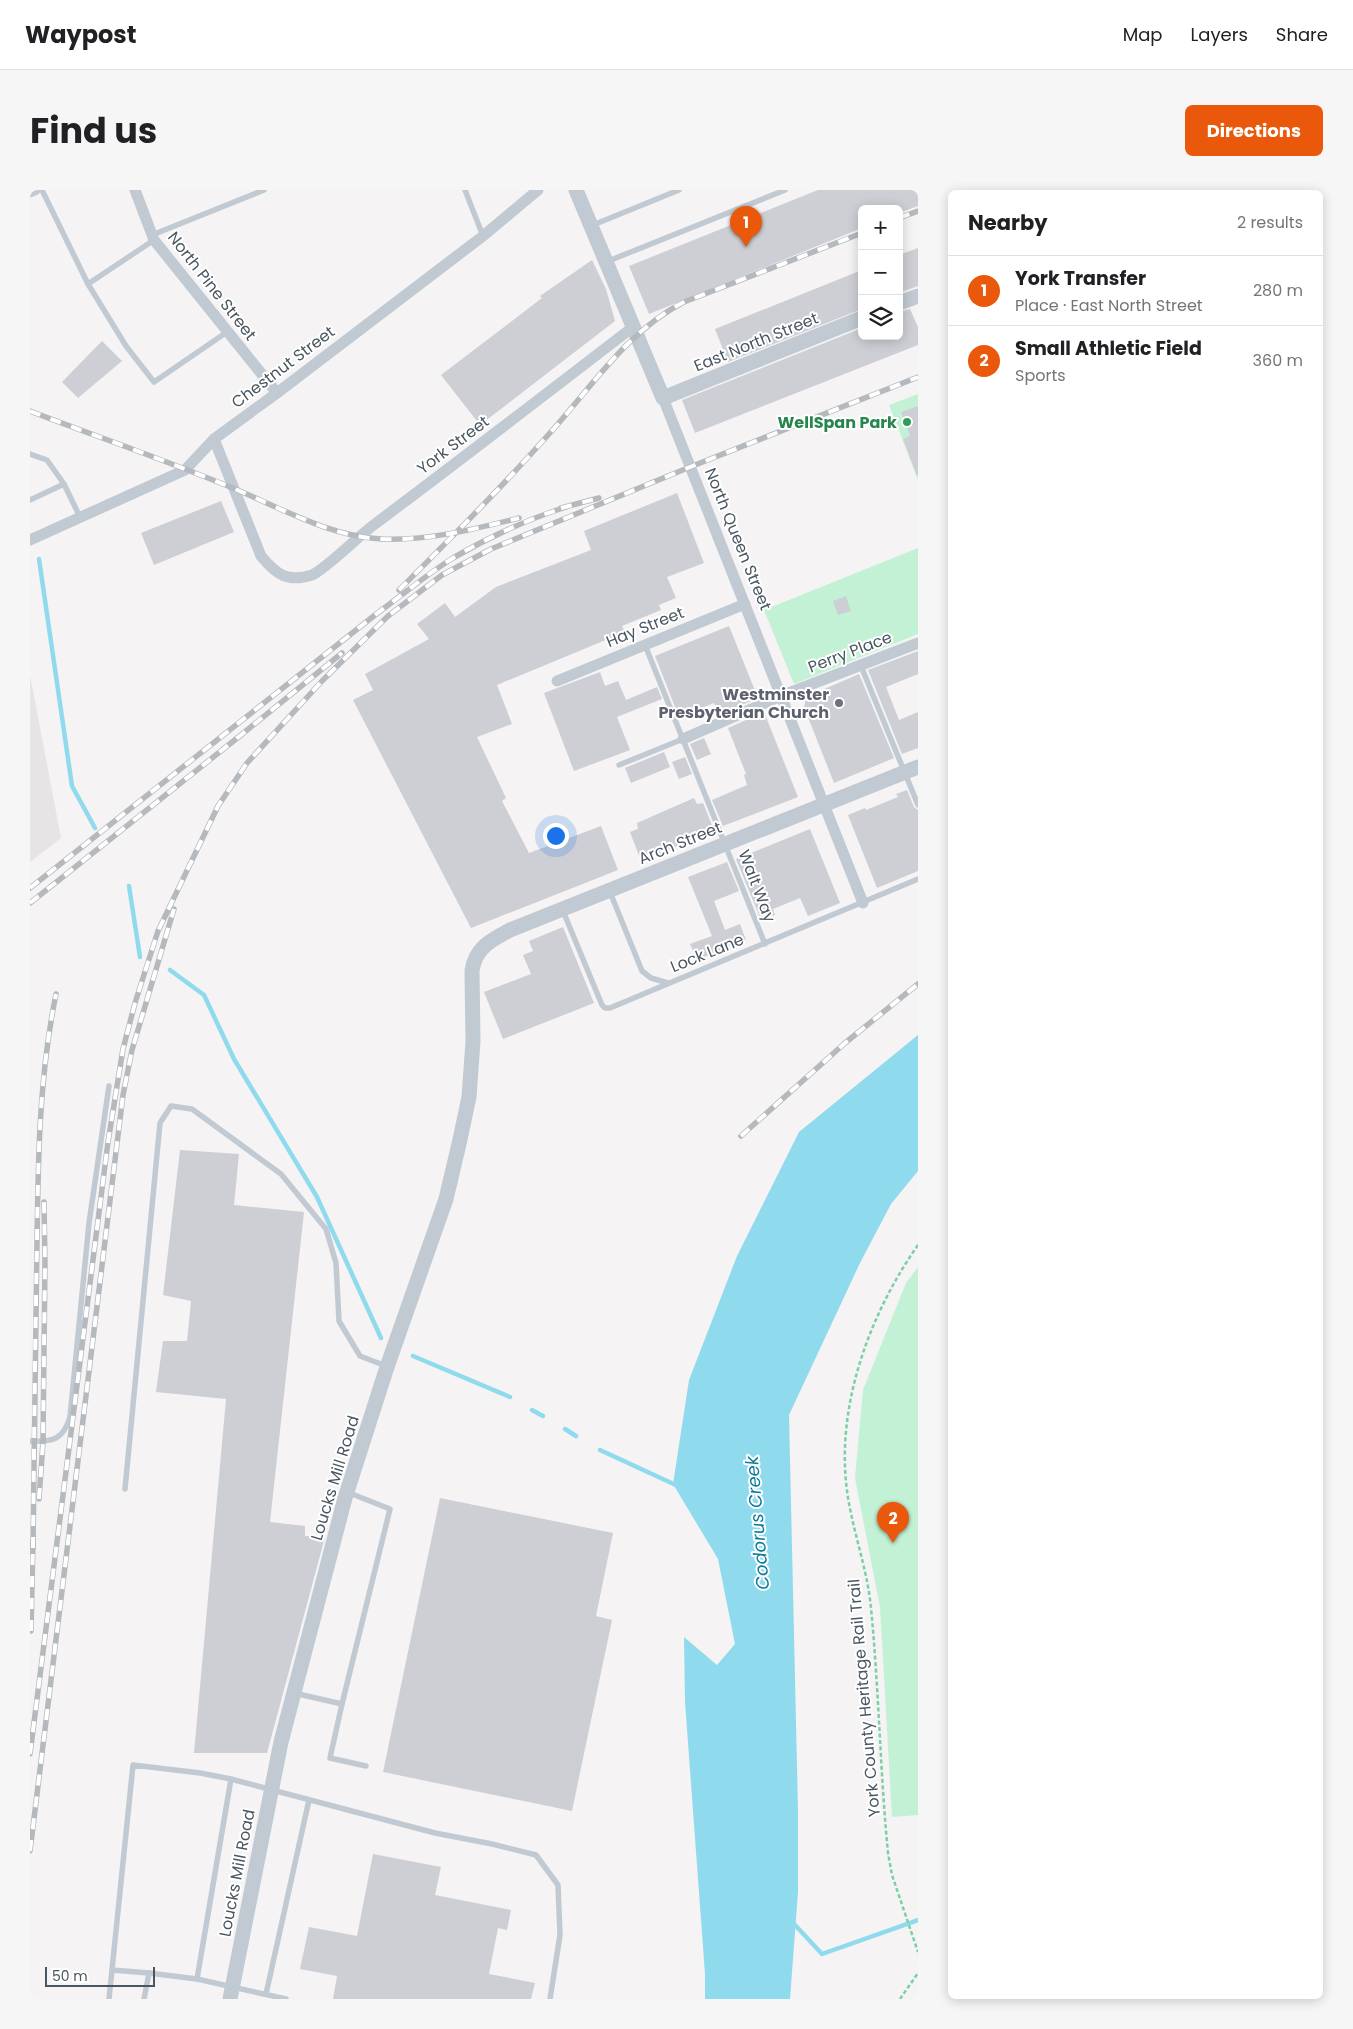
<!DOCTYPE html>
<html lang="en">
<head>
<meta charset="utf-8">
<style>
	:root { --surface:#fff; --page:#f6f6f6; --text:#202124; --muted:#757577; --line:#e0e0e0; --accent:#ea580c }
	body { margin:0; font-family:Poppins,sans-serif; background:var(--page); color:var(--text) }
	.controls { position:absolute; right:15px; top:15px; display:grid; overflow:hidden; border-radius:8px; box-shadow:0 2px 12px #0003 }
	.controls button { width:45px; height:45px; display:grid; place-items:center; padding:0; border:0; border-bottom:1px solid var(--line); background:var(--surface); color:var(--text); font:25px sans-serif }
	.scale { position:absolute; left:15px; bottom:12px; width:110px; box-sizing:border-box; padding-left:5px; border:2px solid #4a5661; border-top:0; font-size:14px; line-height:18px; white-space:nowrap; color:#4a5661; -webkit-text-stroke:4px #fff; paint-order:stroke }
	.you { position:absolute; left:525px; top:645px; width:18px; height:18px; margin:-12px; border:4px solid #fff; border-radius:50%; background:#1a73e8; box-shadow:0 0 0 8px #1a73e833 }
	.badge { display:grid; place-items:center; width:32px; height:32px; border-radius:50%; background:var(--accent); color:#fff; font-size:16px; font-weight:700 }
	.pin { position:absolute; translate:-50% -41px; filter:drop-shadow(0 1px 2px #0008) }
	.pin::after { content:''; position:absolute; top:26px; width:18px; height:15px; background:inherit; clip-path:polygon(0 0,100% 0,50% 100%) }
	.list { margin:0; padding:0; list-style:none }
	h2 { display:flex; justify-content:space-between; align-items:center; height:65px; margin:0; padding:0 20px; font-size:21px }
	h2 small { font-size:16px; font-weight:400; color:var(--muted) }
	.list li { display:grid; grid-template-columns:32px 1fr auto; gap:15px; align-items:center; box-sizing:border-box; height:70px; padding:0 20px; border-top:1px solid var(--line) }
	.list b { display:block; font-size:19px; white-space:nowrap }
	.list p { margin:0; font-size:16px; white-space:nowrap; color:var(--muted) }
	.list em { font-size:16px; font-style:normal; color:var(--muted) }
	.icon { flex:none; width:28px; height:28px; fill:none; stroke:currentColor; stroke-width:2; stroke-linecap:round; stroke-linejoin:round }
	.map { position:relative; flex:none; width:888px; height:1809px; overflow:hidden; border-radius:8px }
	header { display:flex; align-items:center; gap:30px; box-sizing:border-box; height:70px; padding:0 25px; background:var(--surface); border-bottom:1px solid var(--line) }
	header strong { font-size:24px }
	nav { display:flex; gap:28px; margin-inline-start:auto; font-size:18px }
	.intro { display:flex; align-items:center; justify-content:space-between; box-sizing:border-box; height:120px; padding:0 30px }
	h1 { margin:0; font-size:35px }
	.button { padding:12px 22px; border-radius:8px; background:var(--accent); color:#fff; font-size:18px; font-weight:700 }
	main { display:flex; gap:30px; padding:0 30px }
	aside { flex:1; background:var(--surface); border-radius:8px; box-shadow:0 2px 12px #0003 }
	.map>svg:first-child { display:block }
	.education { fill:#e6e4e5 }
	.green { fill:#c3f1d5 }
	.water { fill:#90daee }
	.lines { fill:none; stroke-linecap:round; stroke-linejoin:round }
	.stream { stroke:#90daee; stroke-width:4.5 }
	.building { fill:#cdcfd5 }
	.path { stroke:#7ad0a6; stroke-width:2.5; stroke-dasharray:4 2.5; stroke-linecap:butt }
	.service { stroke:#c1cad2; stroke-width:5.5 }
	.minor { stroke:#c1cad2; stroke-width:11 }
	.tertiary { stroke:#c1cad2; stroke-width:15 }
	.rail-casing { stroke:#b5b8bd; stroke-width:5.5 }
	.rail { stroke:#fff; stroke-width:4; stroke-dasharray:11; stroke-linecap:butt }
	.leisure-dot { fill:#2e9e5b; stroke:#fff; stroke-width:2 }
	.worship-dot { fill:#6b7280; stroke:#fff; stroke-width:2 }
	.labels { text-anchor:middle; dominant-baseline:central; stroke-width:4; stroke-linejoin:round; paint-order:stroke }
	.street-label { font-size:16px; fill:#4a5661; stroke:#fff }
	.leisure-label { font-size:16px; font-weight:bold; fill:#27864d; stroke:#fff; text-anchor:end }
	.worship-label { font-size:16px; font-weight:bold; fill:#5b616d; stroke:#fff; text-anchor:end }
	.water-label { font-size:18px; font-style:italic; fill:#0c7c9b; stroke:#fff }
</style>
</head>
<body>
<header>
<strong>Waypost</strong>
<nav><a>Map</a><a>Layers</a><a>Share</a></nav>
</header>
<div class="intro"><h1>Find us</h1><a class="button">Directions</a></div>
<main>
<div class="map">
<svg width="888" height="1809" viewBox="0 0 888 1809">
	<rect width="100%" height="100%" fill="#f5f3f3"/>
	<!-- education -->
	<path class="education" d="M0 485 31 648 0 672Z"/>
	<!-- green -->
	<g class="green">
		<path d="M888 204V290L859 215Z"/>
		<path d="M888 358V444L764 494 734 420Z"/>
		<path d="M888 1077V1625L862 1627 850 1417 825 1288 833 1200 876 1093Z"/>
	</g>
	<!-- water -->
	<path class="water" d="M888 845V981L861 1014 830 1073 759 1225 768 1620V1702L760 1809H675V1784L655 1512 654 1447 687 1475 705 1454 688 1369 643 1294 659 1190 707 1066 769 942Z"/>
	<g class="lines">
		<!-- stream -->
		<g class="stream">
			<path d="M9 369 42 596 65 638"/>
			<path d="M99 696 110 767"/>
			<path d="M140 780 174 805 204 869 287 1007 351 1148"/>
			<path d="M383 1166 480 1207"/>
			<path d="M502 1220 513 1226"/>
			<path d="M535 1239 546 1246"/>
			<path d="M570 1260 648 1296"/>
			<path d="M761 1734 765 1735 792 1764 888 1730"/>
		</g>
	</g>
	<!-- building -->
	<g class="building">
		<path d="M788 0H888V16L869 23V19H832V38L619 124 599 76Z"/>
		<path d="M888 58V96L869 103V65Z"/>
		<path d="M562 70 576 99 585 131 450 235 411 185 512 108 510 106Z"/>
		<path d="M832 80V119L698 172 685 139Z"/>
		<path d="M880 119 888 137V155L665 243 652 210 832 138V146H869V122Z"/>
		<path d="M72 151 92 171 48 208 32 192Z"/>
		<path d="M888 216V285L887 286 873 249 880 246 871 222Z"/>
		<path d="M647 303 674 373 637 387 646 408 629 415 631 420 592 436 595 442 467 495 482 534 447 547 476 608 472 611 499 663 571 636 588 680 441 738 323 510 343 500 335 484 399 449 387 434 415 413 425 427 466 397 561 360 554 341Z"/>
		<path d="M191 311 204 342 124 375 111 343Z"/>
		<path d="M816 406 821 421 808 425 803 411Z"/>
		<path d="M699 436 728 508 689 525 684 513 649 527 625 466Z"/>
		<path d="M888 461V484L856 497 869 530 888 522V558L872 564 838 480Z"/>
		<path d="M570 482 575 496 588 491 596 510 627 497 632 509 587 527 600 560 544 581 514 503Z"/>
		<path d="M829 484 864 568 804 593 774 517 776 507Z"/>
		<path d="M734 522 768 607 693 636 682 610 717 595 714 585 716 584 698 538Z"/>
		<path d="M674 548 681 564 667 570 660 554Z"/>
		<path d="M634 562 640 577 601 593 595 578Z"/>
		<path d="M655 567 662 584 649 589 642 572Z"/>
		<path d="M877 600 884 617 888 620V681L847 698 818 625 835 618 836 620 868 607 866 604Z"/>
		<path d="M664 608 667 614 673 613 684 640 683 641 611 671 600 642 608 639 607 633Z"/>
		<path d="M780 639 810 713 778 726 770 708 743 719 745 725 731 730 706 669Z"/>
		<path d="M697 672 709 701 684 711 695 740 710 734 716 750 667 770 660 754 682 746 658 687Z"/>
		<path d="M533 737 564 813 473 849 454 802 501 784 493 765 503 761 499 751Z"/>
		<path d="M150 960 209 964 204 1015 274 1022 240 1332 275 1336V1346L295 1347 237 1563H164L196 1209 126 1202 133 1151H157L161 1111 133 1105Z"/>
		<path d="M410 1308 583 1343 566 1426 582 1430 542 1621 353 1582Z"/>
		<path d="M343 1664 411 1677 405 1705 481 1720 477 1740 468 1738 459 1784 505 1793 501 1809H303L307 1786 270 1779 279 1737 327 1746Z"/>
	</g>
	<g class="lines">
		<!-- path -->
		<g class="path">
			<path d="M888 1055C841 1122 808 1210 816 1292 820 1335 837 1375 841 1418 849 1500 850 1581 858 1663L862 1685 888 1762"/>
			<path d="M870 1809 888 1783"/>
		</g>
		<!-- service -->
		<g class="service">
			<path d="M12 0 58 94 96 156 124 192 197 142"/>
			<path d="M435 0 453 46"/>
			<path d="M563 35 649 0"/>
			<path d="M122 45 234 0"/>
			<path d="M576 72 755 0"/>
			<path d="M58 94 124 50"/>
			<path d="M0 264 17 270 34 294 50 327"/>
			<path d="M0 310 34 294"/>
			<path d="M615 455 735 754"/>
			<path d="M831 476 888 615"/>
			<path d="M589 575 653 549"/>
			<path d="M580 702 612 781 621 788 638 793"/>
			<path d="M533 721 572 815 575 818H580L888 689"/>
			<path d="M0 1251C23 1252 33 1250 40 1227L59 1033 79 896"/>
			<path d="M95 1299 130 933 141 916 162 919 251 984 296 1039 306 1073 309 1131 330 1166 356 1176"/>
			<path d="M264 1503 312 1514 360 1319 317 1302"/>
			<path d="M312 1514 300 1568 336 1576"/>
			<path d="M201 1589 167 1789 256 1809"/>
			<path d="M82 1780 119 1783"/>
			<path d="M236 1804 279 1610"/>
			<path d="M79 1809 103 1575 170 1583 201 1589 405 1643 462 1654 506 1665 528 1695 530 1745 520 1809"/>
			<path d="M114 1809 119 1783 167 1789"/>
		</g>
		<!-- minor -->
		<g class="minor">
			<path d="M105 0 124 50 247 203"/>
			<path d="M0 2 5 0"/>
			<path d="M633 208 833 713"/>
			<path d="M184 249 231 366C246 384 257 393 282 385 293 381 328 347 341 337 429 271 516 204 603 137"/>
			<path d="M0 350 155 280 184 249 247 203 453 46 508 0"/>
			<path d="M527 491 715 414"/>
			<path d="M653 549 751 506 888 453"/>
		</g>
		<!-- tertiary -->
		<g class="tertiary">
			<path d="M546 0 633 208 832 128"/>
			<path d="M869 113 888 106"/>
			<path d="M200 1809 251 1552 315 1308 357 1177 416 1009 429 954 439 907 443 851 442 781C445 758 461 750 480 740L888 577"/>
		</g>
		<defs>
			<g id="rail">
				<path d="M869 28 888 21"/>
				<path d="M0 221C68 247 138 271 205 299 253 319 299 346 351 349 398 351 445 339 489 328"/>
				<path d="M531 318 569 308"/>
				<path d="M369 400C420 349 471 298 519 244 561 198 597 141 654 112L832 43"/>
				<path d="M0 698 345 425C371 406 396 385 423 368 459 347 496 330 536 317"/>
				<path d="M0 713 211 545 312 463"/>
				<path d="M711 946 815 853 888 794"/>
				<path d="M9 1309 13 1252 15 1073 14 1012"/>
				<path d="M3 1358C4 1256 5 1155 7 1054 8 970 9 887 26 804"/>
				<path d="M1 1441 3 1351"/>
				<path d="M0 1564 78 952 93 859 105 813 128 741 188 616 217 573 292 491 358 426 412 385 461 359 660 277 888 187"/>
				<path d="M0 1661 93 905 102 860 144 719"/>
			</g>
		</defs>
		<!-- rail casing -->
		<use href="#rail" class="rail-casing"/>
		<!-- rail -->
		<use href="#rail" class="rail"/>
	</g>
	<!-- markers -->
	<circle class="leisure-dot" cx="877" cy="232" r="5"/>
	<circle class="worship-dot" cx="809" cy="513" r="5"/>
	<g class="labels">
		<!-- street labels -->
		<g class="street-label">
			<text transform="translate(182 96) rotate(52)">North Pine Street</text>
			<text transform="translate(726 152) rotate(-22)">East North Street</text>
			<text transform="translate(253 177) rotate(-37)">Chestnut Street</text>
			<text transform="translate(423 255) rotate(-37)">York Street</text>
			<text transform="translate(708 349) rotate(68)">North Queen Street</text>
			<text transform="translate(615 437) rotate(-22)">Hay Street</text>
			<text transform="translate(820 462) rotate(-21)">Perry Place</text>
			<text transform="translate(650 653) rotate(-22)">Arch Street</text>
			<text transform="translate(727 696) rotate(69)">Walt Way</text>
			<text transform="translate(677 763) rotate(-22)">Lock Lane</text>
			<text transform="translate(305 1288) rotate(-73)">Loucks Mill Road</text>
			<text transform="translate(834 1508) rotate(-95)">York County Heritage Rail Trail</text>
			<text transform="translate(207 1683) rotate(-79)">Loucks Mill Road</text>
		</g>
		<!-- leisure labels -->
		<g class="leisure-label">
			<text x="867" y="232">WellSpan Park</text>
		</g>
		<!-- worship labels -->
		<g class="worship-label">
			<text x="799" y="504">Westminster<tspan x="799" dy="18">Presbyterian Church</tspan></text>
		</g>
		<!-- water labels -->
		<g class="water-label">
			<text transform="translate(727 1333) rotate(-95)">Codorus Creek</text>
		</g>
	</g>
</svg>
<div class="controls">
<button>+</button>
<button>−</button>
<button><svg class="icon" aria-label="layers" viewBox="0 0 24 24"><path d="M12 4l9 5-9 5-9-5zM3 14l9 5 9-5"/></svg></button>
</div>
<div class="scale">50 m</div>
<div class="you"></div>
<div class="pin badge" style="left:716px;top:57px">1</div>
<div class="pin badge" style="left:863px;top:1353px">2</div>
</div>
<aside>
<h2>Nearby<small>2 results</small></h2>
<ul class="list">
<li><span class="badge">1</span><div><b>York Transfer</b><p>Place · East North Street</p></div><em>280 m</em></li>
<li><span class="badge">2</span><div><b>Small Athletic Field</b><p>Sports</p></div><em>360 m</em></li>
</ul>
</aside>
</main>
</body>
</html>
